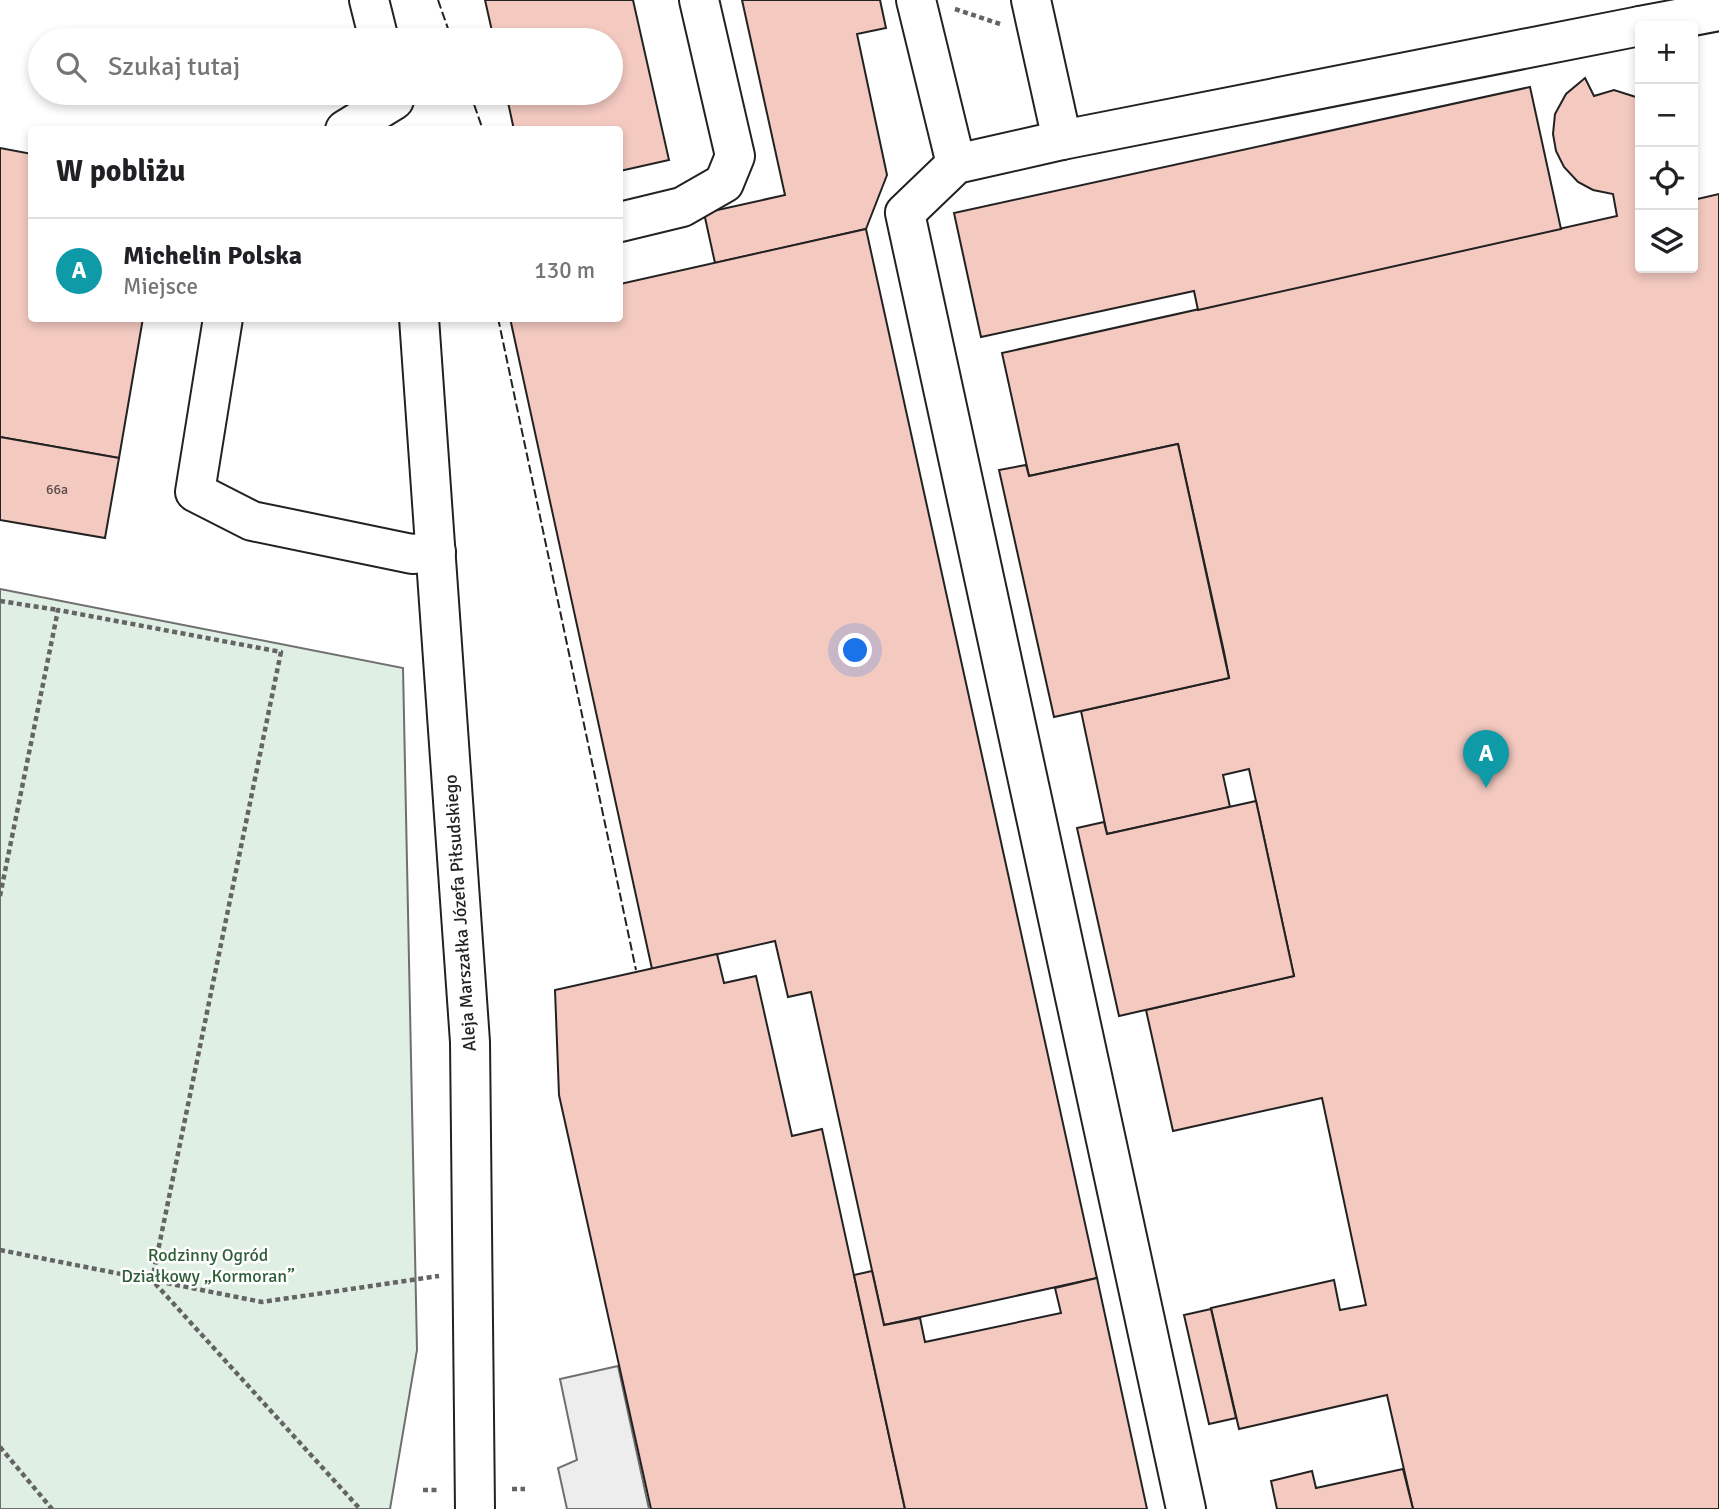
<!DOCTYPE html>
<html lang="pl">
<head>
<meta charset="utf-8">
<style>
	:root { --surface:#fff; --page:#f6f6f6; --text:#202124; --muted:#757577; --line:#e0e0e0; --accent:#b45309 }
	body { margin:0; font-family:Signika,sans-serif; background:var(--page); color:var(--text) }
	.controls { position:absolute; right:21px; top:21px; display:grid; overflow:hidden; border-radius:7px; box-shadow:0 4px 10px #0003 }
	.controls button { width:63px; height:63px; display:grid; place-items:center; padding:0; border:0; border-bottom:2px solid var(--line); background:var(--surface); color:var(--text); font:35px sans-serif }
	.you { position:absolute; left:856px; top:651px; width:24px; height:24px; margin:-18px; border:5px solid #fff; border-radius:50%; background:#1a73e8; box-shadow:0 0 0 10px #1a73e833 }
	.badge { display:grid; place-items:center; width:46px; height:46px; border-radius:50%; background:var(--accent); color:#fff; font-size:23px; font-weight:700 }
	.pin { position:absolute; translate:-50% -58px; filter:drop-shadow(0 2px 4px #0008) }
	.pin::after { content:''; position:absolute; top:37px; width:24px; height:21px; background:inherit; clip-path:polygon(0 0,100% 0,50% 100%) }
	.list { margin:0; padding:0; list-style:none }
	h2 { display:flex; justify-content:space-between; align-items:center; height:91px; margin:0; padding:0 28px; font-size:30px }
	h2 small { font-size:23px; font-weight:400; color:var(--muted) }
	.list li { display:grid; grid-template-columns:46px 1fr auto; gap:21px; align-items:center; box-sizing:border-box; height:105px; padding:0 28px; border-top:2px solid var(--line) }
	.list b { display:block; font-size:26px; white-space:nowrap }
	.list p { margin:0; font-size:23px; white-space:nowrap; color:var(--muted) }
	.list em { font-size:23px; font-style:normal; color:var(--muted) }
	.icon { flex:none; width:38px; height:38px; fill:none; stroke:currentColor; stroke-width:2; stroke-linecap:round; stroke-linejoin:round }
	.map { position:relative; flex:none; width:1719px; height:1509px; overflow:hidden }
	.search { position:absolute; background:var(--surface); box-shadow:0 4px 10px #0003; left:28px; top:28px; width:595px; height:77px; display:flex; align-items:center; gap:18px; box-sizing:border-box; padding:0 24px; border-radius:38px; color:var(--muted); font-size:26px }
	.panel { position:absolute; background:var(--surface); box-shadow:0 4px 10px #0003; left:28px; top:126px; width:595px; height:196px; border-radius:7px }
	.map>svg:first-child { display:block }
	.green { fill:#e0efe3; stroke:#6f6f6f; stroke-width:2 }
	.parking { fill:#ededed; stroke:#6f6f6f; stroke-width:2 }
	.building { fill:#f3c9c0; stroke:#222; stroke-width:2 }
	.lines { fill:none; stroke-linecap:round; stroke-linejoin:round }
	.minor-casing { stroke:#222; stroke-width:42 }
	.path { stroke:#646464; stroke-width:4.5; stroke-dasharray:5 3.5; stroke-linecap:butt }
	.minor { stroke:#fff; stroke-width:38 }
	.fence { stroke:#222; stroke-width:2; stroke-dasharray:9 3.5; stroke-linecap:butt }
	.labels { text-anchor:middle; dominant-baseline:central; stroke-width:5; stroke-linejoin:round; paint-order:stroke }
	.number-label { font-size:14px; fill:#564c4a }
	.street-label { font-size:18px; fill:#222; stroke:#fff }
	.park-label { font-size:18px; fill:#2f5e38; stroke:#fff }
</style>
</head>
<body>
<div class="map">
<svg width="1719" height="1509" viewBox="0 0 1719 1509">
	<rect width="100%" height="100%" fill="#fff"/>
	<!-- green -->
	<path class="green" d="M0 589 403 668 417 1350 390 1509H0Z"/>
	<!-- parking -->
	<path class="parking" d="M618 1366 649 1509H567L558 1468 577 1460 560 1379Z"/>
	<!-- building -->
	<g class="building">
		<path d="M485 0H633L669 160 620 171V130H514L506 93H611V40H494Z"/>
		<path d="M742 0H880L886 28 857 34 887 175 866 229 715 263 704 213 785 195Z"/>
		<path d="M1585 78 1594 96 1614 90 1636 97 1640 91V268H1693V200L1719 194V1509H1413L1387 1395 1239 1429 1211 1308 1334 1280 1340 1310 1366 1305 1322 1098 1173 1131 1146 1010 1294 976 1249 769 1223 775 1230 807 1107 834 1081 711 1229 678 1224 652 1178 444 1029 476 1002 353 1617 216 1613 194 1593 190 1578 182 1564 167 1556 151 1553 134 1555 114 1566 94Z"/>
		<path d="M1530 87 1561 229 1198 310 1194 291 981 337 954 213Z"/>
		<path d="M0 148 32 154V318H143L119 458 0 437Z"/>
		<path d="M866 229 1097 1278 884 1325 811 992 788 997 775 941 652 969 510 318H620V284Z"/>
		<path d="M0 437 119 458 105 538 0 520Z"/>
		<path d="M1178 444 1229 678 1054 717 999 470 1026 465 1029 476Z"/>
		<path d="M1256 801 1294 976 1119 1016 1077 828 1104 822 1107 834Z"/>
		<path d="M717 954 724 983 756 976 792 1136 822 1129 905 1509H651L559 1095 555 990Z"/>
		<path d="M872 1271 884 1325 920 1318 925 1342 1061 1313 1055 1288 1097 1278 1147 1509H905L854 1275Z"/>
		<path d="M1211 1309 1236 1418 1209 1424 1184 1315Z"/>
		<path d="M1403 1469 1413 1509H1277L1271 1481 1312 1471 1316 1488Z"/>
	</g>
	<g class="lines">
		<defs>
			<g id="minor">
				<path d="M369 0 379 40"/>
				<path d="M916 0 956 164"/>
				<path d="M1031 0 1062 140"/>
				<path d="M1640 26 1719 11"/>
				<path d="M345 130 394 100"/>
				<path d="M620 222 682 207 724 183 735 156 699 0"/>
				<path d="M223 318 195 492 252 521 412 554 436 552"/>
				<path d="M419 318 470 1042 475 1509"/>
				<path d="M1186 1509 905 213 956 164 1062 140 1640 26"/>
			</g>
		</defs>
		<!-- minor casing -->
		<use href="#minor" class="minor-casing"/>
		<!-- path -->
		<g class="path">
			<path d="M955 9 1000 24"/>
			<path d="M0 601 58 610"/>
			<path d="M0 896 58 610 281 652 152 1280 360 1509"/>
			<path d="M0 1250 262 1302 439 1276"/>
			<path d="M0 1447 52 1509"/>
			<path d="M512 1489H525"/>
			<path d="M423 1490H440"/>
		</g>
		<!-- minor -->
		<use href="#minor" class="minor"/>
		<!-- fence -->
		<g class="fence">
			<path d="M438 0 452 40"/>
			<path d="M470 93 483 130"/>
			<path d="M498 318 636 970"/>
		</g>
	</g>
	<g class="labels">
		<!-- number labels -->
		<g class="number-label">
			<text x="57" y="489">66a</text>
		</g>
		<!-- street labels -->
		<g class="street-label">
			<text transform="translate(460 913) rotate(-94)">Aleja Marszałka Józefa Piłsudskiego</text>
		</g>
		<!-- park labels -->
		<g class="park-label">
			<text x="208" y="1255">Rodzinny Ogród<tspan x="208" dy="21">Działkowy „Kormoran”</tspan></text>
		</g>
	</g>
</svg>
<div class="controls">
<button>+</button>
<button>−</button>
<button><svg class="icon" aria-label="locate" viewBox="0 0 24 24"><circle cx="12" cy="12" r="6"/><path d="M12 2v4M12 18v4M2 12h4M18 12h4"/></svg></button>
<button><svg class="icon" aria-label="layers" viewBox="0 0 24 24"><path d="M12 4l9 5-9 5-9-5zM3 14l9 5 9-5"/></svg></button>
</div>
<div class="you"></div>
<div class="pin badge" style="left:1486px;top:788px;background:#0f9aa8">A</div>
<div class="search"><svg class="icon" aria-label="search" viewBox="0 0 24 24"><circle cx="10" cy="10" r="6"/><path d="M15 15l6 6"/></svg>Szukaj tutaj</div>
<section class="panel">
<h2>W pobliżu<small></small></h2>
<ul class="list">
<li><span class="badge" style="background:#0f9aa8">A</span><div><b>Michelin Polska</b><p>Miejsce</p></div><em>130 m</em></li>
</ul>
</section>
</div>
</body>
</html>
